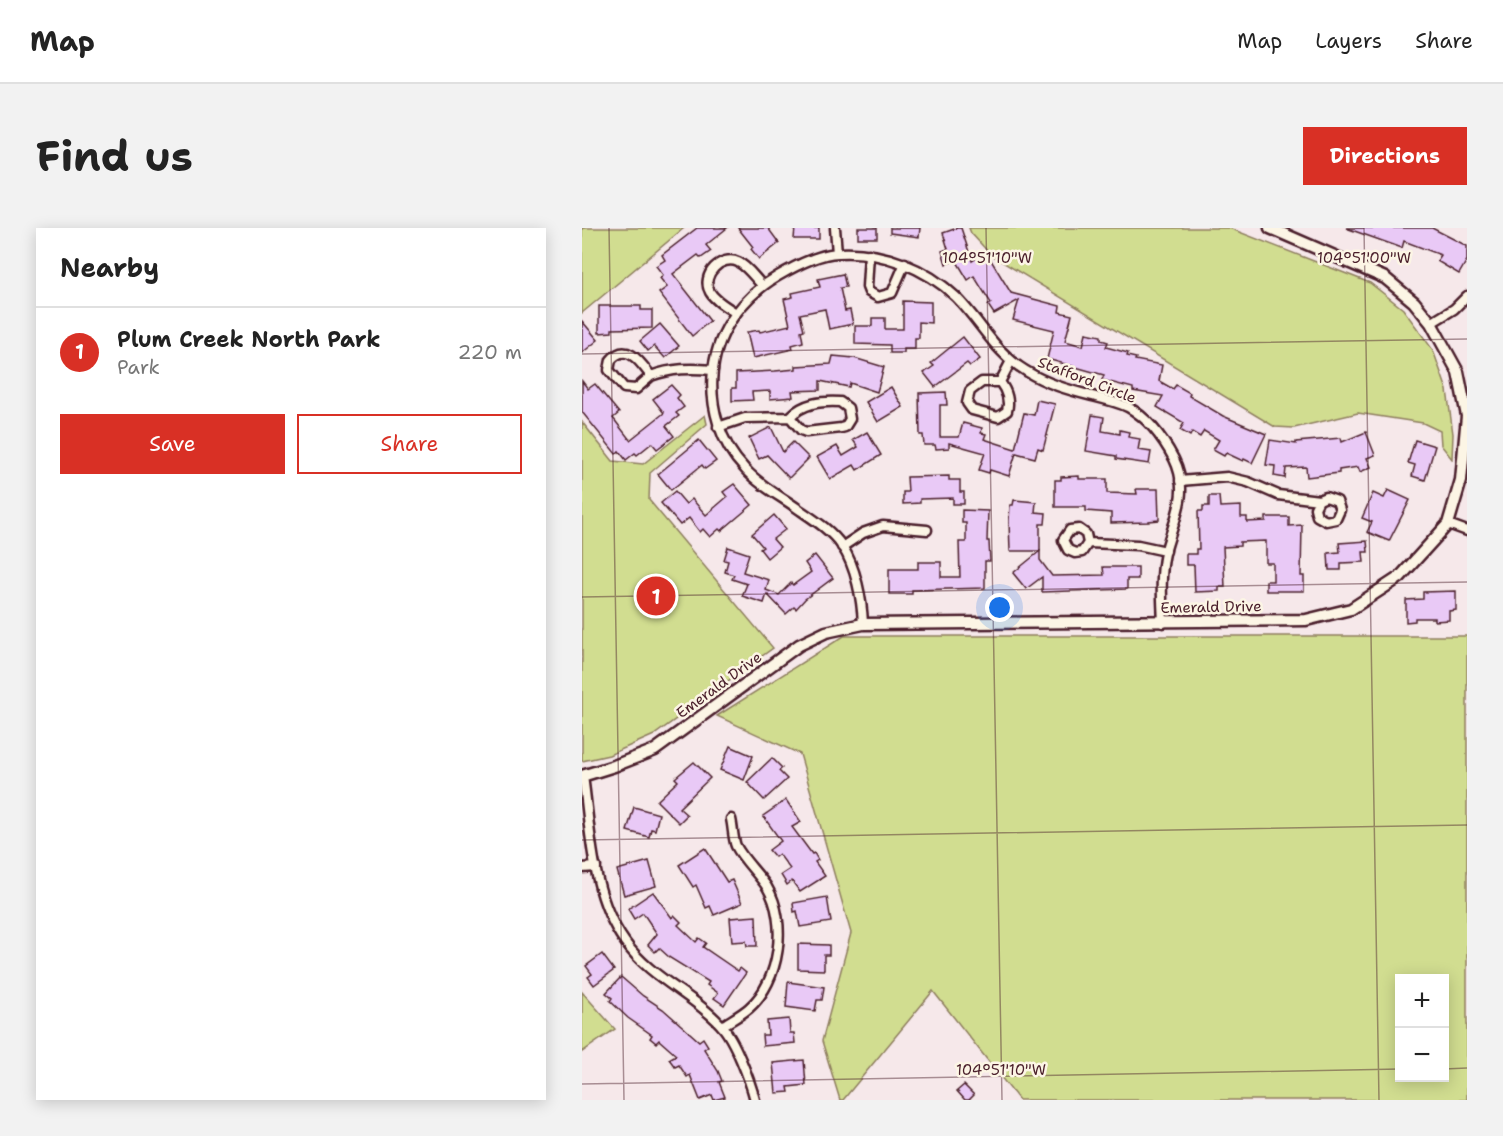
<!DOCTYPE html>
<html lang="en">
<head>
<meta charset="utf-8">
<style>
	:root { --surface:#fff; --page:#f2f2f2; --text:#222; --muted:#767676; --line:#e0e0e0; --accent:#d93025 }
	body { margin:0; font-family:"Shantell Sans",sans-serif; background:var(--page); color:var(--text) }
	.controls { position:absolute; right:18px; bottom:18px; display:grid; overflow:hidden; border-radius:0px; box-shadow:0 3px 15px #0003 }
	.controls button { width:54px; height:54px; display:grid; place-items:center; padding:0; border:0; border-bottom:2px solid var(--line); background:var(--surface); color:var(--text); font:30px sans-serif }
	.you { position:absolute; left:418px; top:380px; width:21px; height:21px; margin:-15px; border:4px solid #fff; border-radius:50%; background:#1a73e8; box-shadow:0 0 0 9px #1a73e833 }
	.badge { display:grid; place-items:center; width:39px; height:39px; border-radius:50%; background:var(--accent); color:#fff; font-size:20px; font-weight:700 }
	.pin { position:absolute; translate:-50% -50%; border:3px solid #fff; box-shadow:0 2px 6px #0006 }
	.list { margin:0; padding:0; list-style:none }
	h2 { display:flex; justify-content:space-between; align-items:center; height:78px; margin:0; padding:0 24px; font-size:26px }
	h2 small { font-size:20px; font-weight:400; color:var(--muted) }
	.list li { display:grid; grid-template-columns:39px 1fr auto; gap:18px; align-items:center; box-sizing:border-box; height:90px; padding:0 24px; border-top:2px solid var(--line) }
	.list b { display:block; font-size:22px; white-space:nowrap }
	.list p { margin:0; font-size:20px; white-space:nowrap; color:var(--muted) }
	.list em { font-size:20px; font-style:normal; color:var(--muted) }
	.actions { display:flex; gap:12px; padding:18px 24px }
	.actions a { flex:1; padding:14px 0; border:2px solid var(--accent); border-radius:0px; text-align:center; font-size:21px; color:var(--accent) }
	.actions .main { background:var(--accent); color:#fff }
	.map { position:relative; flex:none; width:885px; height:872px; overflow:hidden; border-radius:0px }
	header { display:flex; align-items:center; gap:36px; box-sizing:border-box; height:84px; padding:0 30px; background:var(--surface); border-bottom:2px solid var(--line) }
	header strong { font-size:28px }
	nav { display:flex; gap:33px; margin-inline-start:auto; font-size:21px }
	.intro { display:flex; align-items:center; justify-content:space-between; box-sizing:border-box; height:144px; padding:0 36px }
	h1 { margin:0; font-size:42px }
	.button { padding:15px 27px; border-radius:0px; background:var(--accent); color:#fff; font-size:21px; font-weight:700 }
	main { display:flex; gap:36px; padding:0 36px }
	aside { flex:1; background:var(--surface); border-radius:0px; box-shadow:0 3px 15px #0003 }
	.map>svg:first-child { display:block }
	.green { fill:#d1dd90; stroke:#8e7e5e; stroke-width:1.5; fill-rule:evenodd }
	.building { fill:#e9c9f6; stroke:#4a1f2b; stroke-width:1.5 }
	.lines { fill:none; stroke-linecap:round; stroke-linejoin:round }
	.minor-casing { stroke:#4a1f2b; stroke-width:13 }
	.tertiary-casing { stroke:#4a1f2b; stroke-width:15 }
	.minor { stroke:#fcf5e5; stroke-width:8 }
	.tertiary { stroke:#fcf5e5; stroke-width:10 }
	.ticks { fill:none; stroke:#4a1f2b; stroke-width:1.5; stroke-opacity:0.45 }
	.labels { text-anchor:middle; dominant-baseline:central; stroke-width:5; stroke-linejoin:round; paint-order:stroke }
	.street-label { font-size:15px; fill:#4a1f2b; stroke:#fcf5e5 }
	.ticks-label { font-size:15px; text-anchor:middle; fill:#4a1f2b; stroke:#fcf5e5; stroke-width:5; stroke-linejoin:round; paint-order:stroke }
</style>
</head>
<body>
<header>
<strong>Map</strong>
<nav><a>Map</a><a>Layers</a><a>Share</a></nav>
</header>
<div class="intro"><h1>Find us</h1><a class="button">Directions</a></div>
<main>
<aside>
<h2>Nearby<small></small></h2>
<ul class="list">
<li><span class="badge">1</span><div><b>Plum Creek North Park</b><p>Park</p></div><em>220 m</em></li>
</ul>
<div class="actions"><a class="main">Save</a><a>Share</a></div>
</aside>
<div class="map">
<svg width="885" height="872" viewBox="0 0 885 872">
	<rect width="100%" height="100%" fill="#f6e8ea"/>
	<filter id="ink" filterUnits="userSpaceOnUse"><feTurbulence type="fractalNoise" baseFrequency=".0167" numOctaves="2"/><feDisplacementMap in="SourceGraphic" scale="12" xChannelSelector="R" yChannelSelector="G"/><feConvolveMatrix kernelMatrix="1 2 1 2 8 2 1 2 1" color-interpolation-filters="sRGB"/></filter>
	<g filter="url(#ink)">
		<!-- green -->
		<g class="green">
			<path d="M0 0H102L0 85Z"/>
			<path d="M387 0H647L788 55 821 81 851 122 865 162 871 206 870 231 859 217 858 203 841 195 776 185 712 200 693 199 409 27 389 5Z"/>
			<path d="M123 187 125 196 68 245 67 272 191 420 72 507 27 527 0 533V194L31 233 61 236Z"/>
			<path d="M262 408H885V872H437L351 763 261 872H258L240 813 269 705 218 526 135 488ZM818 750H862V850H818Z"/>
			<path d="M0 764 33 801 0 824Z"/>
		</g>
		<!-- building -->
		<g class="building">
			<path d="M115 0H145L124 17 129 23 119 30 116 27 91 46 128 93 110 108 77 65 85 59 78 50 81 47 74 38 83 32 80 27Z"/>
			<path d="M156 0H186L197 15 177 31 169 21 171 19Z"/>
			<path d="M213 0H237V11H212Z"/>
			<rect x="276" y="0" width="19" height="10"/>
			<path d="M308 0H338L337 9 308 5Z"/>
			<path d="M375 0H379L390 33 404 24 429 65 478 78 477 84 490 87 483 113 501 118 504 105 519 108V112L526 114 524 119 546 125 545 128 554 130 553 132 580 137 577 153 591 161 594 157 608 165 607 168 641 188 684 206 670 235 662 231 661 233 644 225 642 228 631 222 637 212 622 203 618 209 610 204 608 208 598 202 602 195 575 179 581 168 551 163V160L520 152 522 147 465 131 472 102 431 92 437 72 412 86 406 77 409 75 392 48 386 52 374 32 364 36 360 23 366 21 361 5Z"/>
			<path d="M764 0H850L885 18V32L877 46 855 33 859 27 822 13 820 20Z"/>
			<path d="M261 46 264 59 258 60 263 83 268 82 271 96 247 101 243 81 218 86 222 102 219 103 221 114 210 117 211 121 171 130 165 104 177 102 178 104 208 97 202 71 211 69 210 65 238 59 236 51Z"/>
			<path d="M321 73 349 74V95L337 94V110H333V121H322V125H308V117L273 116V98H290V90H303V101H321Z"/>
			<path d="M17 78H59V82H70V100L30 101V104L17 105Z"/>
			<path d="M0 93 16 112 0 125Z"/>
			<path d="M78 96 97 118 83 130 72 118 66 123 58 113Z"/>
			<path d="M381 109 398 131 388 138 385 135 353 159 342 145 352 138 349 135Z"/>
			<path d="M251 128 272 130 302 139 295 164 268 155 267 159 238 153V162L210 163 211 169 188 171V163L170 164 171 172 150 173V160H154V145L193 143 214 141V138L249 136Z"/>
			<path d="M0 153 6 161 13 156 37 185 31 190 48 212 82 185 71 171 89 157 98 167 95 170 102 179 94 185 97 188 84 198 92 208 75 221 70 215 55 227 53 225 44 232 37 223 34 226 0 184Z"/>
			<path d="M309 159 321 179 296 194 284 174Z"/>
			<path d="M364 164 365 177H358V209H377L381 195 400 200 399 205 404 206 402 211 433 221 442 185 452 187 455 172 473 176 461 222 456 220 453 230 434 225 427 248 408 242 407 245 397 242 403 225 367 215V220L354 221 353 217H342L341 207H338L337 165Z"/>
			<path d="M510 187 522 189 520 203 538 206V202L547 204 546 209 558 211 556 222 569 224 567 236 534 231V228L504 223Z"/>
			<path d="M189 199 201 224 211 214 227 230 207 250 185 227 177 231 167 210Z"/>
			<path d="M285 204 299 227 275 242 272 237 248 251 235 229 255 218 261 228 276 219 271 212Z"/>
			<path d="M784 204 793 227 785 230 789 239 778 244 776 239 757 242V245L725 249 724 239 704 240 703 250 692 248 693 238 684 237 688 212 714 216V214L759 210 760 214Z"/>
			<path d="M117 212 134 233 123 241 120 237 89 262 76 246Z"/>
			<path d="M833 212 853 218 843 252 830 248 833 237 826 235Z"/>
			<path d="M367 248V252H378V264H382V276H371V270L338 271V275L321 276V264H326L325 249Z"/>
			<path d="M497 248V251H525V265L555 266 554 261H576L577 292 567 293V294L529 295V285L504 283V279H473V252H479V249Z"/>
			<path d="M152 256 170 277 139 303 137 301 128 309 121 301 118 304 107 290 98 297 79 275 93 263 104 276 110 271 124 287 145 269 141 264Z"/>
			<path d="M806 262 828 272 807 313 785 304 790 294 780 290 791 265 802 270Z"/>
			<path d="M627 268H637L638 279 659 278V289H665V294L684 293V289H707V298L720 297 719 348H722V363H684V353H691V335H684V313L658 314V318L641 319 643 359H637V363L613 364 612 337H604V326H614V321H617L616 283H621V278H627Z"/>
			<path d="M432 272 454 274 453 284 464 285 463 296H458V323H428L427 293 428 277H431Z"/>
			<path d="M380 282 406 283 405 313H407L408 333H403V360L330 362V366H307V341H336V334H359V349H378L377 314H384V295H380Z"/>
			<path d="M192 287 204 301 191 311 198 319 185 330 178 321 181 319 170 306Z"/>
			<path d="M785 313 786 324H781L782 334 759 335V342H747L746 325 758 324 757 315Z"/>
			<path d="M146 319 167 326 161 344 187 352 184 362 197 367 209 355 211 357 229 344 223 335 233 327 251 350 223 371 214 381 212 379 204 386 185 366 182 375 160 368 165 356 150 351 152 347 143 344 146 333 142 332Z"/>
			<path d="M458 323V332L470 348 522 347 521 339H556V351H545V361L460 364V349L444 361 431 345Z"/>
			<path d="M874 363V382L867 383V392L853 393V390H833V393L824 394V372L841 371V364Z"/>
			<path d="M148 518 171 528 162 552 138 542Z"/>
			<path d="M190 530 200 540 197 543 205 551 182 572 165 554Z"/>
			<path d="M112 534 128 550 97 580 105 587 97 595 75 573 96 553 93 550Z"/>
			<path d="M204 572 219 594 210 599 230 626 232 625 236 632 233 634 243 648 218 664 210 653 205 657 199 647 208 641 197 626 193 629 187 622 199 613 181 588Z"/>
			<path d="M52 579 77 586 73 602 69 601 67 609 45 603Z"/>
			<path d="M123 620 145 654 150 652 160 675 132 687 128 678 124 680 114 657 111 659 97 637Z"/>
			<path d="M67 633 74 658 42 667 35 642Z"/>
			<path d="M71 664 90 690 92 687 99 694 96 697 114 714 117 710 124 715 121 719 156 743 158 740 164 745 142 777 132 770 136 765 125 757 127 754 88 730 77 720 73 724 66 717 75 706 61 685 52 691 46 681Z"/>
			<path d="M245 669 249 694 218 699 215 683 212 684 211 675Z"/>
			<path d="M174 688 175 718H165L164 713 150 714 148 690Z"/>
			<path d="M216 716 247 717V727H242V742L216 741Z"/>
			<path d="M20 726 32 742 12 757 6 749 10 746 4 738Z"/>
			<path d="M39 749 61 768 81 781 117 813 121 810 126 818 122 821 136 843 140 853 137 854 143 869 132 872 130 867 118 872 108 847 105 849 97 837 93 839 87 831 94 827 77 812 74 815 68 810 70 807 46 790 28 773 30 770 24 765Z"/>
			<path d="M206 754 242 759 240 772H235L233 783 204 779Z"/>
			<path d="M207 791 208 805H212L213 815 181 818 180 807H186L185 793Z"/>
			<path d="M222 832 224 857 206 859 207 864 194 865 191 835Z"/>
			<path d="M382 857 392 867 387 872H383L375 863Z"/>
		</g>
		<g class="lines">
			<defs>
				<g id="minor">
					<path d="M253 0 255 25"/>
					<path d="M287 26 285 59 287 64 296 69 310 65 323 35"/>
					<path d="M154 85C145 79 133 73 128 64 118 47 140 26 156 34 165 38 173 50 180 57"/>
					<path d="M849 95 872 81 885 68"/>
					<path d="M69 148 54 161 42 160 27 142 29 132C45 113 59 135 69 148 90 140 109 140 131 142"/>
					<path d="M418 154C424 162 428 172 425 183L416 189 390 182 385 175 388 163 400 154H418L429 133"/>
					<path d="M136 199 163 190 208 189 219 202 224 204 259 200 263 199 268 191 266 180 258 174C239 173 221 175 208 189"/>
					<path d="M598 253 645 249 666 254 696 267 737 272 733 280 735 288 744 293 754 291 758 282 755 273 744 269 737 272"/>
					<path d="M866 296 885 303"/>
					<path d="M506 315 500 324 493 325 486 322 481 312 488 302 497 301 504 306 506 315 556 317 584 323"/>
					<path d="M260 319 281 305 301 298 345 302"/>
					<path d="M281 396C280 371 274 339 260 318 249 302 231 291 215 280 198 268 177 257 163 241 138 215 127 178 131 142 136 101 162 68 196 48 213 38 236 26 256 25 299 22 344 40 374 69 399 94 413 125 444 143 465 156 487 162 510 168 522 171 535 174 546 179 566 190 582 212 592 231 609 265 591 293 583 325 578 348 580 371 581 395"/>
					<path d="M1 548C9 604 9 667 43 714 68 750 111 766 139 797 153 812 168 853 173 872"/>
					<path d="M0 640 14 639"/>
					<path d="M140 798C149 792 159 787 167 780 198 753 206 694 185 659 176 645 162 633 154 618 151 611 151 599 149 591"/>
				</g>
				<path id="tertiary" d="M0 548 32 538 73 522 217 417 244 404 281 396 724 392 769 381 818 349 866 296 879 252 885 188 876 144 849 95 832 74 803 50 688 0"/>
			</defs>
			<!-- minor casing -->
			<use href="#minor" class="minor-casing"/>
			<!-- tertiary casing -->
			<use href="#tertiary" class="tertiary-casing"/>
			<!-- minor -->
			<use href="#minor" class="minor"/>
			<!-- tertiary -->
			<use href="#tertiary" class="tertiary"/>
		</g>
	</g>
	<!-- ticks -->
	<path class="ticks" d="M27 0 42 872M404 0 420 872M782 0 797 872M0 126 885 111M0 369 885 354M0 612 885 597M862 841 885 840M0 856 818 841"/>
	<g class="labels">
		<!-- street labels -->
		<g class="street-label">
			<text transform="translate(505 152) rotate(21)">Stafford Circle</text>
			<text transform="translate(629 379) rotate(-1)">Emerald Drive</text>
			<text transform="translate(137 457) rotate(-36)">Emerald Drive</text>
		</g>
	</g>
	<g class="ticks-label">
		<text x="405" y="35">104°51'10"W</text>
		<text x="782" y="35">104°51'00"W</text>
		<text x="419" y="847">104°51'10"W</text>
	</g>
</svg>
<div class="controls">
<button>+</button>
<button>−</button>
</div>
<div class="you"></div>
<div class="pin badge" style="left:74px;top:368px">1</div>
</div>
</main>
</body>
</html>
